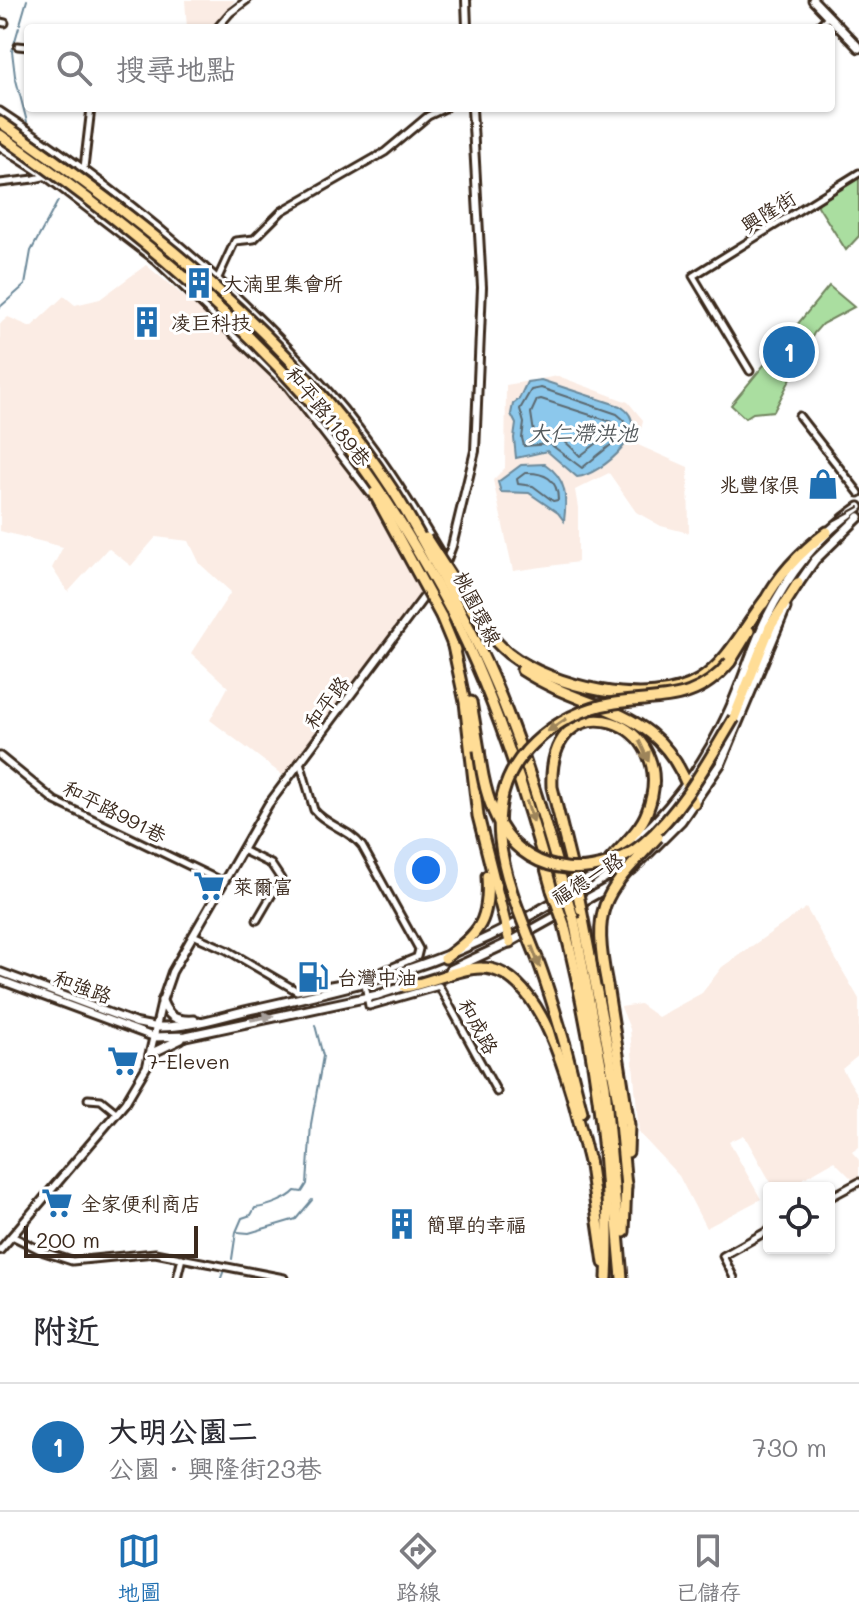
<!DOCTYPE html>
<html lang="zh-TW">
<head>
<meta charset="utf-8">
<style>
	:root { --surface:#fff; --page:#f2f2f3; --text:#2b2b33; --muted:#7c7c81; --line:#e1e1e2; --accent:#1f6fb2 }
	body { margin:0; font-family:Mali,"LXGW WenKai TC",sans-serif; background:var(--page); color:var(--text) }
	.controls { position:absolute; right:24px; bottom:24px; display:grid; overflow:hidden; border-radius:8px; box-shadow:0 2px 6px #0004 }
	.controls button { width:72px; height:72px; display:grid; place-items:center; padding:0; border:0; border-bottom:2px solid var(--line); background:var(--surface); color:var(--text); font:40px sans-serif }
	.scale { position:absolute; left:24px; bottom:20px; width:174px; box-sizing:border-box; padding-left:8px; border:4px solid #3b2a1e; border-top:0; font-size:22px; line-height:28px; white-space:nowrap; color:#3b2a1e; -webkit-text-stroke:6px #fff; paint-order:stroke }
	.you { position:absolute; left:426px; top:870px; width:28px; height:28px; margin:-20px; border:6px solid #fff; border-radius:50%; background:#1a73e8; box-shadow:0 0 0 12px #1a73e833 }
	.badge { display:grid; place-items:center; width:52px; height:52px; border-radius:50%; background:var(--accent); color:#fff; font-size:26px; font-weight:700 }
	.pin { position:absolute; translate:-50% -50%; border:4px solid #fff; box-shadow:0 2px 8px #0006 }
	.list { margin:0; padding:0; list-style:none }
	h2 { display:flex; justify-content:space-between; align-items:center; height:104px; margin:0; padding:0 32px; font-size:34px }
	h2 small { font-size:26px; font-weight:400; color:var(--muted) }
	.list li { display:grid; grid-template-columns:52px 1fr auto; gap:24px; align-items:center; box-sizing:border-box; height:128px; padding:0 32px; border-top:2px solid var(--line) }
	.list b { display:block; font-size:30px; white-space:nowrap }
	.list p { margin:0; font-size:26px; white-space:nowrap; color:var(--muted) }
	.list em { font-size:26px; font-style:normal; color:var(--muted) }
	.icon { flex:none; width:44px; height:44px; fill:none; stroke:currentColor; stroke-width:2; stroke-linecap:round; stroke-linejoin:round }
	.map { position:relative; flex:none; width:859px; height:1278px; overflow:hidden }
	.search { position:absolute; background:var(--surface); box-shadow:0 2px 6px #0004; left:24px; right:24px; top:24px; height:88px; display:flex; align-items:center; gap:20px; box-sizing:border-box; padding:0 28px; border-radius:8px; color:var(--muted); font-size:30px }
	.sheet { height:232px; background:var(--surface) }
	nav { display:flex; justify-content:space-around; align-items:center; box-sizing:border-box; height:112px; border-top:2px solid var(--line); background:var(--surface); font-size:22px; color:var(--muted) }
	nav a { display:grid; justify-items:center; gap:4px }
	nav .on { color:var(--accent) }
	.map>svg:first-child { display:block }
	.built { fill:#fbece4 }
	.green { fill:#aadea0; stroke:#72845f; stroke-width:2 }
	.water { fill:#8cc8ec; stroke:#6c899a; stroke-width:2 }
	.lines { fill:none; stroke-linecap:round; stroke-linejoin:round }
	.shore { stroke:#5b6970; stroke-width:2 }
	.stream { stroke:#6c899a; stroke-width:2 }
	.minor-casing { stroke:#3b2a1e; stroke-width:11 }
	.tertiary-casing { stroke:#3b2a1e; stroke-width:12 }
	.secondary-casing { stroke:#3b2a1e; stroke-width:13 }
	.motorway-casing { stroke:#3b2a1e; stroke-width:15 }
	.minor { stroke:#fff; stroke-width:5 }
	.tertiary { stroke:#fff; stroke-width:6 }
	.secondary { stroke:#fff; stroke-width:7 }
	.motorway { stroke:#ffdd96; stroke-width:9 }
	.rail { stroke:#3b2a1e; stroke-width:2 }
	.motorway-bridge-casing { stroke:#3b2a1e; stroke-width:15; stroke-linecap:butt }
	.motorway-bridge { stroke:#ffdd96; stroke-width:9 }
	.oneway { fill:#9d845a }
	.oneway2 { fill:#a79f9a }
	.labels { text-anchor:middle; dominant-baseline:central; stroke-width:6; stroke-linejoin:round; paint-order:stroke }
	.street-label { font-size:20px; fill:#3b2a1e; stroke:#fff }
	.poi-label { font-size:20px; fill:#3b2a1e; stroke:#fff; text-anchor:start }
	.water-label { font-size:22px; font-style:italic; fill:#53595c; stroke:#fff }
</style>
</head>
<body>
<div class="map">
<svg width="859" height="1278" viewBox="0 0 859 1278">
	<rect width="100%" height="100%" fill="#fff"/>
	<filter id="ink" filterUnits="userSpaceOnUse"><feTurbulence type="fractalNoise" baseFrequency=".0125" numOctaves="2"/><feDisplacementMap in="SourceGraphic" scale="16" xChannelSelector="R" yChannelSelector="G"/><feConvolveMatrix kernelMatrix="1 2 1 2 8 2 1 2 1" color-interpolation-filters="sRGB"/></filter>
	<g filter="url(#ink)">
		<!-- built -->
		<g class="built">
			<path d="M185 0H235L210 28H187Z"/>
			<path d="M146 265 250 351 351 467 424 594 285 777 210 720 228 687 191 653 231 592 200 564 189 541 156 537 131 566 108 548 68 592 52 568 63 547 0 531V324L8 317 31 327 64 296 75 305 100 299Z"/>
			<path d="M558 376 628 402 643 420 638 445 688 467 689 533 661 526 636 512 609 473 575 490 578 508V562L513 571 493 480 505 468 506 385Z"/>
			<path d="M806 908 859 999V1055L842 1069 859 1097V1147L852 1152 859 1160V1179L854 1181 834 1161 787 1188H774L744 1135 729 1142 761 1199 706 1228 679 1176 639 1133 630 1029 621 1007 640 1004 658 1017 702 993 722 967Z"/>
		</g>
		<!-- green -->
		<g class="green">
			<path d="M859 176V236L846 250 818 206 819 201Z"/>
			<path d="M829 286 854 307 822 324 814 333 774 411 753 413 745 418 731 405Z"/>
		</g>
		<!-- water -->
		<g class="water">
			<path d="M541 380 620 406C657 428 601 475 577 477L547 451 516 458 514 438 516 424 511 414 513 404 519 399 527 382Z"/>
			<path d="M545 464C567 479 567 497 564 521L558 513 529 493 501 492 498 482 521 465Z"/>
		</g>
		<g class="lines">
			<!-- shore -->
			<g class="shore">
				<path d="M541 388 617 414 624 420 622 436 582 468 550 444 524 446 522 438 524 423 520 409 531 390Z"/>
				<path d="M541 399 612 422 613 431 580 456C559 434 560 438 534 433L531 413 537 400Z"/>
				<path d="M525 473C544 472 558 479 558 500L553 501 533 486 518 484 517 479Z"/>
			</g>
			<!-- stream -->
			<g class="stream">
				<path d="M20 24 27 0"/>
				<path d="M19 27 12 51 15 76 27 122"/>
				<path d="M0 307 25 285 31 251 58 201"/>
				<path d="M237 1232 249 1233 296 1219 312 1200"/>
				<path d="M232 1259 236 1232 242 1218 251 1215 255 1208C267 1207 288 1199 295 1191L302 1192 307 1184 311 1124 323 1056 315 1025"/>
				<path d="M221 1278 224 1270"/>
			</g>
			<defs>
				<g id="minor">
					<path d="M0 22 5 23"/>
					<path d="M217 28 230 13 247 0"/>
					<path d="M816 28 829 16"/>
					<path d="M18 46 28 47"/>
					<path d="M0 111C121 190 233 283 329 392 373 442 409 500 443 557"/>
					<path d="M0 147 45 176 156 261 288 387 373 497"/>
					<path d="M84 168 91 108"/>
					<path d="M0 183 34 179 83 168"/>
					<path d="M217 280 235 241 254 239 282 211 385 152 428 116 445 108"/>
					<path d="M750 371 693 276 859 173"/>
					<path d="M799 416 859 493"/>
					<path d="M0 756 55 801 223 882"/>
					<path d="M300 762 314 810C327 826 349 829 362 846L419 949 417 957 364 979 369 1006 439 986 497 1092"/>
					<path d="M242 850 271 864 281 879 257 920"/>
					<path d="M193 935 227 950 297 991 364 979"/>
					<path d="M88 1099 101 1100 117 1113"/>
					<path d="M829 1198 859 1182"/>
					<path d="M12 1236 44 1252 72 1261 155 1253 284 1278"/>
					<path d="M177 1278 182 1258"/>
					<path d="M734 1278 723 1256 769 1230"/>
				</g>
				<g id="tertiary">
					<path d="M466 0 467 28"/>
					<path d="M444 567 452 546 475 451 482 287 472 108"/>
					<path d="M0 972 136 1023 156 1027"/>
					<path d="M0 980 154 1037"/>
					<path d="M0 1250 125 1103 147 1066 162 1001 172 972 268 805 436 581"/>
				</g>
				<g id="secondary">
					<path d="M813 0 859 48"/>
					<path d="M797 586 815 560 859 517"/>
					<path d="M624 850C667 816 704 765 727 715 742 684 751 650 766 619 787 576 819 534 859 507"/>
					<path d="M632 870 681 821 721 763 786 608"/>
					<path d="M450 970 510 942 616 883"/>
					<path d="M162 1001C169 1018 176 1021 194 1020"/>
					<path d="M156 1027C191 1028 223 1015 258 1008 356 986 440 967 529 916 556 901 582 886 605 865"/>
					<path d="M154 1037 186 1036 378 995 409 985"/>
					<path d="M150 1054 181 1039"/>
				</g>
				<g id="motorway">
					<path d="M466 600C478 619 490 638 508 653 551 687 650 710 699 680 728 662 745 626 765 600"/>
					<path d="M763 604C779 574 800 552 827 532"/>
					<path d="M457 605C506 693 536 789 563 885"/>
					<path d="M450 609C494 694 527 797 552 890"/>
					<path d="M441 616 455 650"/>
					<path d="M453 646 465 702 478 816 510 942"/>
					<path d="M730 662 749 631"/>
					<path d="M522 670C596 718 662 702 694 803"/>
					<path d="M471 702 479 750"/>
					<path d="M734 718 770 627 798 583"/>
					<path d="M574 876 552 787C547 675 684 718 647 812 641 829 622 846 610 860"/>
					<path d="M581 909 618 1101 626 1187"/>
					<path d="M574 920 605 1086 622 1278"/>
					<path d="M564 924C592 1037 613 1162 607 1278"/>
					<path d="M445 958C480 933 490 920 487 876"/>
					<path d="M607 985 629 1125 628 1152"/>
					<path d="M405 987C429 983 461 967 482 968 548 969 576 1112 589 1162"/>
					<path d="M565 1045 582 1112"/>
					<path d="M589 1159 604 1263"/>
					<path d="M624 1232 626 1183"/>
				</g>
			</defs>
			<!-- minor casing -->
			<use href="#minor" class="minor-casing"/>
			<!-- tertiary casing -->
			<use href="#tertiary" class="tertiary-casing"/>
			<!-- secondary casing -->
			<use href="#secondary" class="secondary-casing"/>
			<!-- motorway casing -->
			<use href="#motorway" class="motorway-casing"/>
			<!-- minor -->
			<use href="#minor" class="minor"/>
			<!-- tertiary -->
			<use href="#tertiary" class="tertiary"/>
			<!-- secondary -->
			<use href="#secondary" class="secondary"/>
			<!-- motorway -->
			<use href="#motorway" class="motorway"/>
			<!-- rail -->
			<path class="rail" d="M835 520 859 507"/>
			<defs>
				<g id="motorway-bridge">
					<path d="M0 122C146 223 295 338 392 489 416 526 436 566 457 605"/>
					<path d="M0 135C131 226 256 328 354 455 391 504 421 556 450 609"/>
					<path d="M374 493 441 616"/>
					<path d="M426 538 466 600"/>
					<path d="M479 750C482 776 487 803 501 826 531 879 601 880 644 843 683 809 708 761 734 718"/>
					<path d="M575 879 581 909"/>
					<path d="M563 885 574 920"/>
					<path d="M552 890 564 924"/>
					<path d="M607 985C591 903 604 895 658 837"/>
					<path d="M565 1045C556 1015 548 986 537 958 510 889 469 804 534 743 557 721 583 708 615 703 663 696 695 704 730 662"/>
				</g>
			</defs>
			<!-- motorway-bridge casing -->
			<use href="#motorway-bridge" class="motorway-bridge-casing"/>
			<!-- motorway-bridge -->
			<use href="#motorway-bridge" class="motorway-bridge"/>
		</g>
		<!-- one-way arrows -->
		<defs><path id="oneway-solid" d="M-6-.8H1V-3.2L6.5 0L1 3.2V.8H-6Z" transform="scale(2)"/></defs>
		<g class="oneway">
			<use href="#oneway-solid" transform="translate(557 725) rotate(146)"/>
			<use href="#oneway-solid" transform="translate(644 751) rotate(65)"/>
			<use href="#oneway-solid" transform="translate(530 812) rotate(72)"/>
			<use href="#oneway-solid" transform="translate(536 957) rotate(69)"/>
		</g>
		<use class="oneway2" href="#oneway-solid" transform="translate(262 1018) rotate(-11)"/>
	</g>
	<!-- icons -->
	<defs>
		<symbol id="building-bare" viewBox="-9 -9 18 18"><path d="M-4-6H4V6H1V3H-1V6H-4ZM-2.5-4.3h1.7v1.8h-1.7ZM.8-4.3h1.7v1.8H.8ZM-2.5-1h1.7V.8h-1.7ZM.8-1h1.7V.8H.8Z" fill="#1f6fb2" stroke="#fff" stroke-width="2.5" paint-order="stroke"/></symbol>
		<symbol id="shop-bare" viewBox="-9 -9 18 18"><path d="M-5-2.5h2.3a2.7 3.5 0 0 1 5.4 0H5L5.5 6h-11ZM-1.5-2.5h3a1.5 2.3 0 0 0-3 0Z" fill="#1f6fb2" stroke="#fff" stroke-width="2.5" paint-order="stroke"/></symbol>
		<symbol id="supermarket-bare" viewBox="-9 -9 18 18"><path d="M-6-5.5h2.5l.6 2H6L4.5 2H-2.5L-4.4-4H-6ZM-1.5 3.2a1.3 1.3 0 1 0 .1 0ZM3 3.2a1.3 1.3 0 1 0 .1 0Z" fill="#1f6fb2" stroke="#fff" stroke-width="2.5" paint-order="stroke"/></symbol>
		<symbol id="fuel-bare" viewBox="-9 -9 18 18"><path d="M-5.5-6h7V0h2V4h1.3V-2.5L3-4.5l.8-.8L6-3V5H2.5V1h-1V6h-7ZM-4.2-4.7v3.2H.2V-4.7Z" fill="#1f6fb2" stroke="#fff" stroke-width="2.5" paint-order="stroke"/></symbol>
	</defs>
	<g fill-rule="evenodd">
		<use href="#building-bare" x="177" y="261" width="44" height="44"/>
		<use href="#building-bare" x="125" y="300" width="44" height="44"/>
		<use href="#shop-bare" x="801" y="462" width="44" height="44"/>
		<use href="#supermarket-bare" x="187" y="864" width="44" height="44"/>
		<use href="#fuel-bare" x="291" y="955" width="44" height="44"/>
		<use href="#supermarket-bare" x="101" y="1039" width="44" height="44"/>
		<use href="#supermarket-bare" x="35" y="1181" width="44" height="44"/>
		<use href="#building-bare" x="380" y="1202" width="44" height="44"/>
	</g>
	<g class="labels">
		<!-- street labels -->
		<g class="street-label">
			<text transform="translate(768 211) rotate(-32)">興隆街</text>
			<text transform="translate(329 416) rotate(51)">和平路1189巷</text>
			<text transform="translate(478 608) rotate(63)">桃園環線</text>
			<text transform="translate(326 702) rotate(-53)">和平路</text>
			<text transform="translate(115 811) rotate(27)">和平路991巷</text>
			<text transform="translate(587 878) rotate(-32)">福德一路</text>
			<text transform="translate(83 986) rotate(20)">和強路</text>
			<text transform="translate(479 1026) rotate(61)">和成路</text>
		</g>
		<!-- poi labels -->
		<g class="poi-label">
			<text x="223" y="283">大湳里集會所</text>
			<text x="171" y="322">凌巨科技</text>
			<text x="799" y="484" text-anchor="end">兆豐傢俱</text>
			<text x="233" y="886">萊爾富</text>
			<text x="337" y="977">台灣中油</text>
			<text x="147" y="1061">7-Eleven</text>
			<text x="81" y="1203">全家便利商店</text>
			<text x="426" y="1224">簡單的幸福</text>
		</g>
		<!-- water labels -->
		<g class="water-label">
			<text x="583" y="432">大仁滯洪池</text>
		</g>
	</g>
</svg>
<div class="controls">
<button><svg class="icon" aria-label="locate" viewBox="0 0 24 24"><circle cx="12" cy="12" r="6"/><path d="M12 2v4M12 18v4M2 12h4M18 12h4"/></svg></button>
</div>
<div class="scale">200 m</div>
<div class="you"></div>
<div class="pin badge" style="left:789px;top:352px">1</div>
<div class="search"><svg class="icon" aria-label="search" viewBox="0 0 24 24"><circle cx="10" cy="10" r="6"/><path d="M15 15l6 6"/></svg>搜尋地點</div>
</div>
<section class="sheet">
<h2>附近<small></small></h2>
<ul class="list">
<li><span class="badge">1</span><div><b>大明公園二</b><p>公園 · 興隆街23巷</p></div><em>730 m</em></li>
</ul>
</section>
<nav>
<a class="on"><svg class="icon" aria-label="map" viewBox="0 0 24 24"><path d="M3 6l6-2 6 2 6-2v14l-6 2-6-2-6 2zM9 4v14M15 6v14"/></svg>地圖</a>
<a><svg class="icon" aria-label="directions" viewBox="0 0 24 24"><path d="M12 3l9 9-9 9-9-9zM9 14v-3h6M13 9l2 2-2 2"/></svg>路線</a>
<a><svg class="icon" aria-label="saved" viewBox="0 0 24 24"><path d="M7 4h10v16l-5-4-5 4z"/></svg>已儲存</a>
</nav>
</body>
</html>
